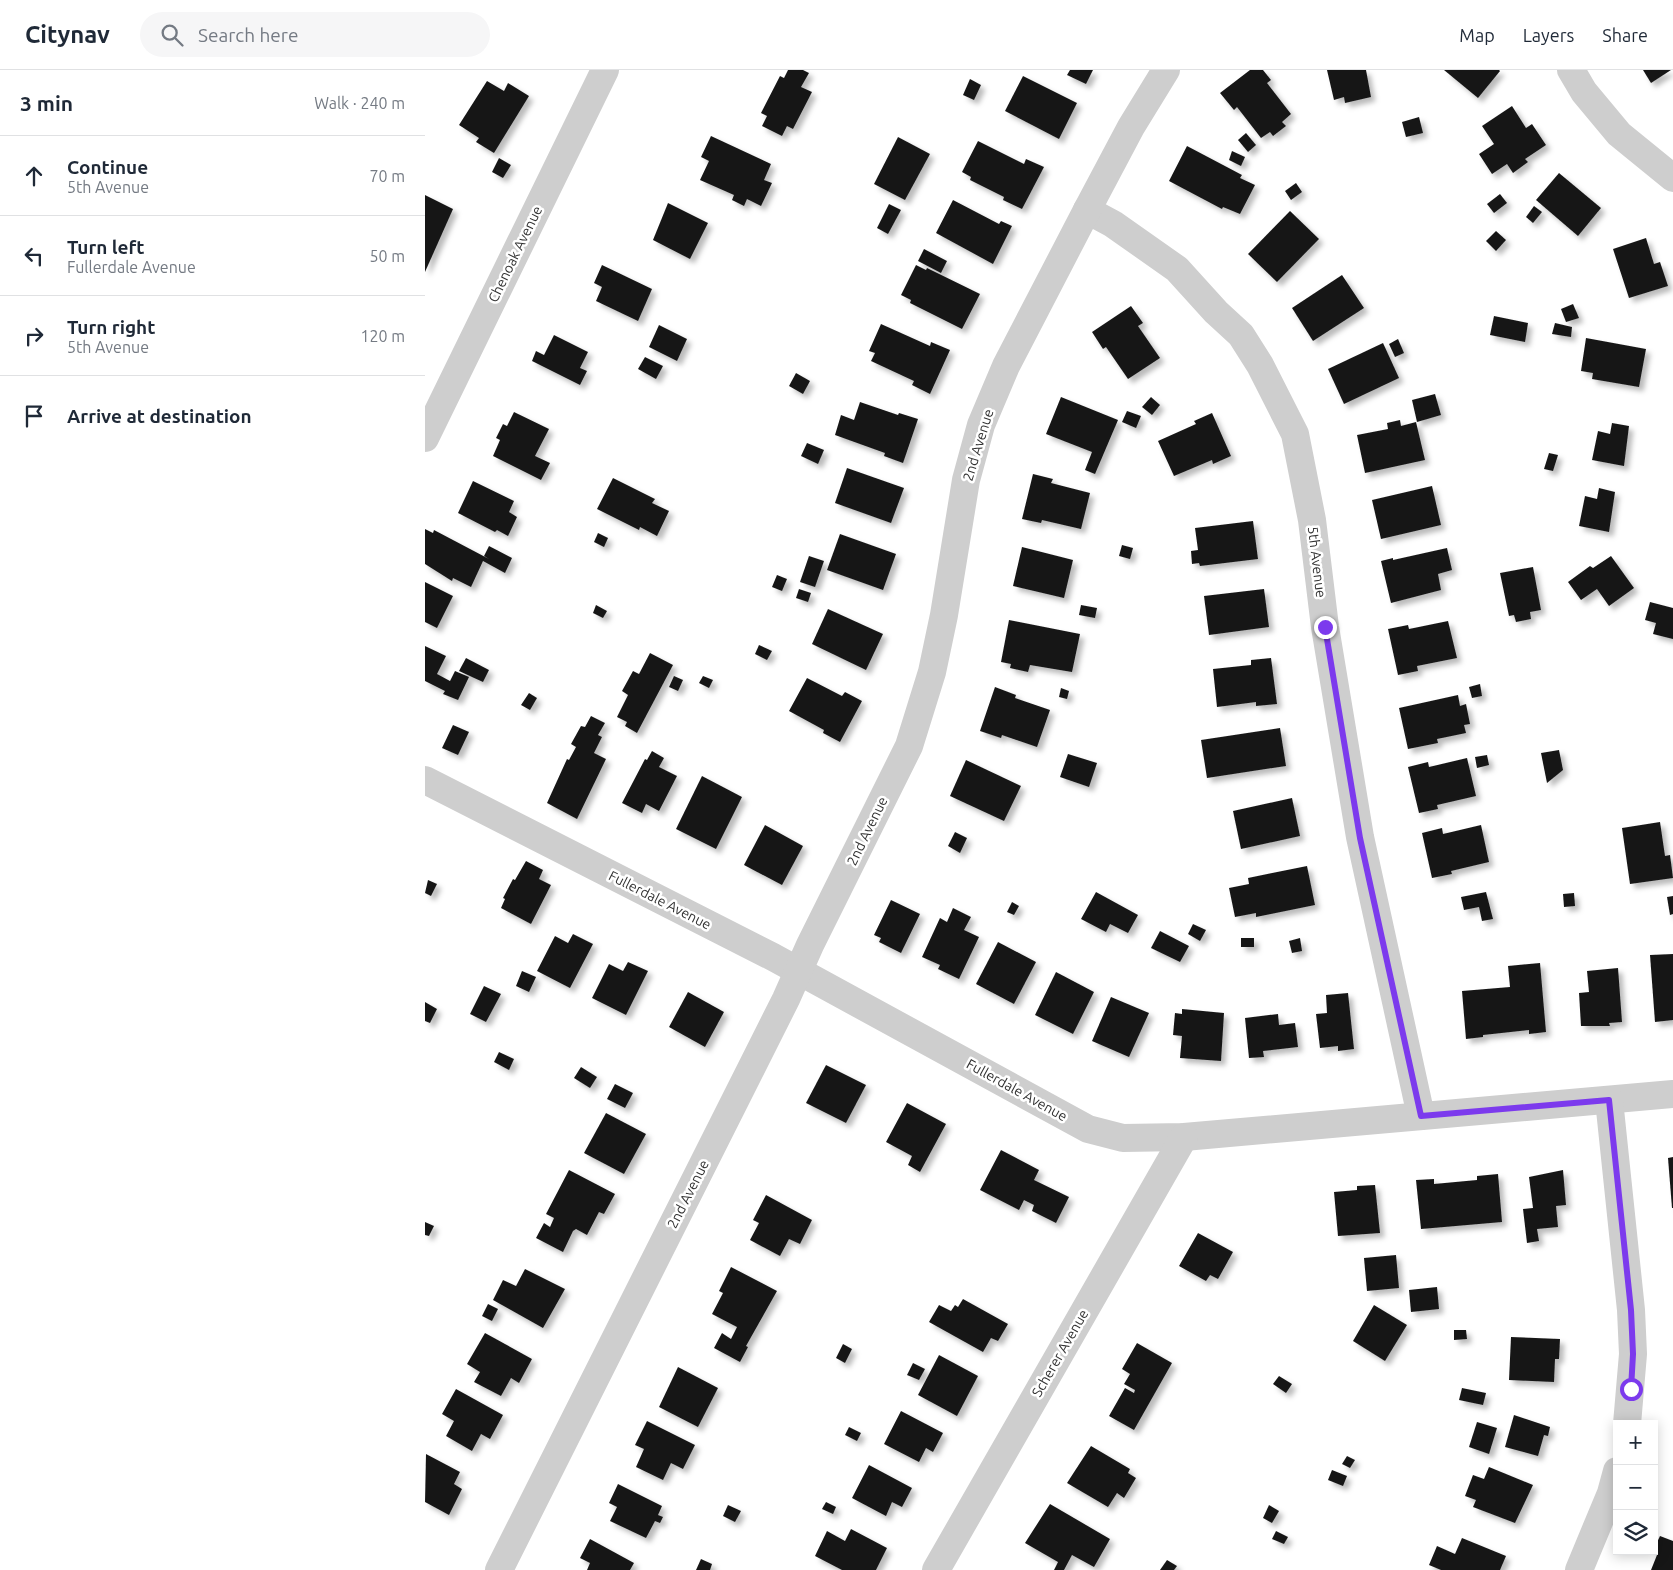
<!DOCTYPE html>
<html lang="en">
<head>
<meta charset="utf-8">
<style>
	:root { --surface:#fff; --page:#f6f6f7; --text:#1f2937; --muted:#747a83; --line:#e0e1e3 }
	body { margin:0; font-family:Ubuntu,sans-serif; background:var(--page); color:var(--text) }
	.controls { position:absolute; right:15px; bottom:15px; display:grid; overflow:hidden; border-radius:0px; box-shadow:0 2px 12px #0003 }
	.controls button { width:45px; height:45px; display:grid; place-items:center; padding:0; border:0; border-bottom:1px solid var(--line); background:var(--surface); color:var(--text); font:25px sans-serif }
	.stop { position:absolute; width:15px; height:15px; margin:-11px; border:4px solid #7c3aed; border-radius:50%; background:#fff }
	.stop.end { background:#7c3aed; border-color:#fff; box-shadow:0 1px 5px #0008 }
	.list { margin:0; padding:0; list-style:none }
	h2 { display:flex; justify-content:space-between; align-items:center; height:65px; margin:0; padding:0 20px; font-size:21px }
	h2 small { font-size:16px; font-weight:400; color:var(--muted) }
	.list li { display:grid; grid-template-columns:32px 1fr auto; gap:15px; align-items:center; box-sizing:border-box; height:80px; padding:0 20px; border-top:1px solid var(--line) }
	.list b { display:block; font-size:19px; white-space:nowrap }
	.list p { margin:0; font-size:16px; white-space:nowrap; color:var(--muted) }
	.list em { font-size:16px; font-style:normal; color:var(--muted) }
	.icon { flex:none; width:28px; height:28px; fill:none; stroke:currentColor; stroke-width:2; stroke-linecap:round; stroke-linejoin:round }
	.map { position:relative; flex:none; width:1248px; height:1500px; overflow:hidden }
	header { display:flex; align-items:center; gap:30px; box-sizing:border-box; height:70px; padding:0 25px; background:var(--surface); border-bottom:1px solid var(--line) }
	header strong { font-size:24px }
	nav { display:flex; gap:28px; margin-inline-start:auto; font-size:18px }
	.search { width:350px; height:45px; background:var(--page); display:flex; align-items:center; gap:12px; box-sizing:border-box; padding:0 18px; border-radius:28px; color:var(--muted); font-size:19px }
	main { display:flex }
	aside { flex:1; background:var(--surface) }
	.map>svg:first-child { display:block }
	.building { fill:#181818; filter:url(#shadow) }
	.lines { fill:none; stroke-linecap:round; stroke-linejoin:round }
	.minor { stroke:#cecece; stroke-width:28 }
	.route { stroke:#7c3aed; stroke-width:6 }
	.labels { text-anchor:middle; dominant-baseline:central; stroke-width:5; stroke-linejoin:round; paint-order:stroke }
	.street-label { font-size:14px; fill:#313131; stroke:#fff }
</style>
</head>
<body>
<header>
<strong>Citynav</strong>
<div class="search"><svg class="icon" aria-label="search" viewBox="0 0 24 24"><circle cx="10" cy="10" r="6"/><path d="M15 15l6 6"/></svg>Search here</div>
<nav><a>Map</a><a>Layers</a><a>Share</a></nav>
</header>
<main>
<aside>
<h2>3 min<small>Walk · 240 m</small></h2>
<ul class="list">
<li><svg class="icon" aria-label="ahead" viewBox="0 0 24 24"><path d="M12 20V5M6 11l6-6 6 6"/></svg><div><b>Continue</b><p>5th Avenue</p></div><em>70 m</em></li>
<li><svg class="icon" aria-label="left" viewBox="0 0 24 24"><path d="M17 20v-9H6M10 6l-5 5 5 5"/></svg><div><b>Turn left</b><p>Fullerdale Avenue</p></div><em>50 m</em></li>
<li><svg class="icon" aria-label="right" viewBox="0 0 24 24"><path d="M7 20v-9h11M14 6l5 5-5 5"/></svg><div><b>Turn right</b><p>5th Avenue</p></div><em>120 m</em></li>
<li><svg class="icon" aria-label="arrive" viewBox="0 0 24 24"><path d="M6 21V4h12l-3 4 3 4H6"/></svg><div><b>Arrive at destination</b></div></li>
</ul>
</aside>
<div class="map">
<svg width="1248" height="1500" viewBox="0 0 1248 1500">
	<defs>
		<filter id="shadow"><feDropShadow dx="4.5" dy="4.5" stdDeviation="2.5" flood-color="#0004"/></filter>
	</defs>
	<rect width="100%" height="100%" fill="#fff"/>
	<!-- building -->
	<g class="building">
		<path d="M363 0H378L384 3 376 17 387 22 368 59 362 56 357 66 337 56 342 46 336 43 355 6 359 8Z"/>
		<path d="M645 0H668L661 14 642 5Z"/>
		<path d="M825 0H838L846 10 842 13 866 44 857 52 861 56 848 66 845 62 836 68 812 37 809 40 795 23Z"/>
		<path d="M902 0H941L946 27 920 33 919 27 909 30Z"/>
		<path d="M1019 0H1074L1075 1 1053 28Z"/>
		<path d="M1218 0H1246L1226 13Z"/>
		<path d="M598 6 652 33 634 69 580 41Z"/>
		<path d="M545 9 556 15 549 30 538 25Z"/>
		<path d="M62 11 79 21 83 13 104 26 69 83 51 72 54 68 34 55Z"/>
		<path d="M1087 36 1101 58 1107 54 1121 75 1100 89 1103 92 1088 103 1082 94 1067 104 1054 84 1069 74 1057 56Z"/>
		<path d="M994 47 998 63 981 67 977 52Z"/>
		<path d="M821 63 831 75 823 82 813 70Z"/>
		<path d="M286 66 346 94 339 110 347 113 336 136 322 129 319 136 307 130 309 125 275 110 284 91 276 87Z"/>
		<path d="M473 67 505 84 480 130 449 114Z"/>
		<path d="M553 71 599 94 601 89 619 97 597 139 578 130 579 127 545 110 546 107 537 102Z"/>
		<path d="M762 76 817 105 815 108 830 115 815 144 798 137 797 139 744 111Z"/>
		<path d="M807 81 820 87 816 96 804 90Z"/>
		<path d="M74 88 86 95 78 108 67 102Z"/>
		<path d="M1134 103 1176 138 1153 166 1111 130Z"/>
		<path d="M871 113 877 122 866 130 860 121Z"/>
		<path d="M1075 124 1082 133 1069 143 1062 134Z"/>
		<path d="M0 125 28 139 0 202Z"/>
		<path d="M528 130 574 154 576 151 587 156 568 194 511 163Z"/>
		<path d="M243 133 283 153 265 189 228 170Z"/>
		<path d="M464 134 476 140 463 164 452 158Z"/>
		<path d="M1109 136 1117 142 1108 153 1101 147Z"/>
		<path d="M865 141 894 169 852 212 823 184Z"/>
		<path d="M1071 161 1081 170 1071 181 1061 171Z"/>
		<path d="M1221 168 1229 194 1235 192 1243 216 1204 228 1188 179Z"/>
		<path d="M499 179 522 191 516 203 493 191Z"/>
		<path d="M177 195 227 219 213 251 171 231 177 217 169 213Z"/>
		<path d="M491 195 501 200 502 198 555 224 537 259 485 233 486 230 476 225Z"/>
		<path d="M917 205 939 238 888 271 867 238Z"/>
		<path d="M1148 234 1154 248 1141 252 1136 239Z"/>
		<path d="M706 236 718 253 713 256 735 288 703 309 681 277 678 279 667 262Z"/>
		<path d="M1069 246 1103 253 1100 272 1065 265Z"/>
		<path d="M1130 253 1147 257 1146 267 1127 264Z"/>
		<path d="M456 254 505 276 506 272 525 280 505 324 487 315 489 311 446 291 450 283 444 281Z"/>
		<path d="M234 255 262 269 252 291 224 277Z"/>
		<path d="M129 265 163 282 155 298 162 301 155 315 107 291 111 281 119 285Z"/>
		<path d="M1161 268 1221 279 1214 317 1167 309 1168 303 1156 301Z"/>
		<path d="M973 269 979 283 970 287 964 274Z"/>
		<path d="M958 273 974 308 919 334 903 299Z"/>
		<path d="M220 287 238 296 231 309 213 299Z"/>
		<path d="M371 303 385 311 378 324 364 316Z"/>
		<path d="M1010 324 1016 345 992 352 987 330Z"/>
		<path d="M636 327 693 350 670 404 660 400 667 382 621 364Z"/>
		<path d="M726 327 735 335 727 345 717 337Z"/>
		<path d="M435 332 473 345 474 343 493 349 478 393 459 386 460 383 410 365 416 345 429 350Z"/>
		<path d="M702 341 716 346 711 358 697 352Z"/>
		<path d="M89 342 124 359 110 386 125 393 116 410 68 386 75 370 71 368 78 354 82 356Z"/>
		<path d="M787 343 806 386 788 394 787 390 749 406 733 371 771 354 769 351Z"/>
		<path d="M975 350 976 356 991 352 1000 390 940 403 932 365 963 359 962 353Z"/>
		<path d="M1187 353 1204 356 1199 396 1167 390 1173 361 1185 364Z"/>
		<path d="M382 373 399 380 393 394 376 386Z"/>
		<path d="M1124 383 1133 385 1128 401 1119 399Z"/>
		<path d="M422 398 479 418 466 453 410 433Z"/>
		<path d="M608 404 628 409 626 413 665 423 656 459 617 450 616 453 597 449Z"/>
		<path d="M188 408 230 429 227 433 244 441 232 466 215 457 214 460 172 439Z"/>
		<path d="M48 411 89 431 84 442 92 447 83 466 72 460 70 462 33 443Z"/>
		<path d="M1007 416 1016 455 956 469 947 430Z"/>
		<path d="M1174 418 1190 422 1184 462 1154 456 1160 426 1172 429Z"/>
		<path d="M828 451 833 489 775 496 774 493 767 494 766 481 773 480 770 458Z"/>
		<path d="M0 459 8 463 9 460 64 489 59 486 64 476 87 488 80 503 58 491 46 517 28 508 27 511 0 494Z"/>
		<path d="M173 463 183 468 179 477 169 472Z"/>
		<path d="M415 464 471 484 458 520 402 500Z"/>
		<path d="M697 475 708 478 705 489 694 486Z"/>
		<path d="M597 477 648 490 639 528 588 516Z"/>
		<path d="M1022 478 1027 500 1013 504 1016 520 966 533 956 491 968 488V490Z"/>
		<path d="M384 486 399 491 390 517 375 512Z"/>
		<path d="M1186 486 1209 518 1184 536 1172 519 1156 530 1143 512 1165 496 1168 498Z"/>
		<path d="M1108 497 1116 540 1105 542 1106 549 1091 552 1089 545 1084 546 1075 503Z"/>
		<path d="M352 505 362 509 357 521 347 517Z"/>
		<path d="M0 512 28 526 12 558 0 552Z"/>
		<path d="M374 519 386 523 383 532 371 528Z"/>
		<path d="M839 519 844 557 784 565 779 526Z"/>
		<path d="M1225 532 1248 538V569L1228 564 1231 553 1220 550Z"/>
		<path d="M171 535 182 541 178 548 168 543Z"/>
		<path d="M656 535 672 538 670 548 654 545Z"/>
		<path d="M403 539 458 564 441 600 387 574Z"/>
		<path d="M584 550 655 564 647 602 605 595 603 602 585 598 586 594 576 592Z"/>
		<path d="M1023 551 1032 588 992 596 993 601 973 605 963 559 983 555 984 559Z"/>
		<path d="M334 575 347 581 342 590 330 584Z"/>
		<path d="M0 576 21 586 12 604 25 611 30 601 44 607 33 630 18 624 20 621 0 611Z"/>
		<path d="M225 583 248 595 212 663 200 656 202 652 192 647 203 625 197 621 208 601 214 604Z"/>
		<path d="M41 588 64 600 58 612 34 601Z"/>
		<path d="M846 588 852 634 831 636V632L792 637 788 599 826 595V590Z"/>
		<path d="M249 606 258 610 253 621 244 617Z"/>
		<path d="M278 606 288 610 284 618 274 613Z"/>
		<path d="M382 608 417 626 420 622 437 631 415 672 398 663 399 660 364 641Z"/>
		<path d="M1055 614 1057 626 1047 628 1044 617Z"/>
		<path d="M570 617 591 625 590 628 625 640 612 677 577 665 576 668 555 661Z"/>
		<path d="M636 618 644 621 642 629 634 627Z"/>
		<path d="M104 623 112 628 105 640 96 635Z"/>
		<path d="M1033 625 1035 636 1041 634 1045 654 1039 655 1041 663 1012 669 1013 673 983 679 974 638Z"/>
		<path d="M166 646 180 653 173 665 177 667 169 683 181 689 152 749 122 733 142 689 144 690 151 677 146 674 156 656 160 657Z"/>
		<path d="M28 655 44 662 33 685 17 678Z"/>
		<path d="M855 658 861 696 782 708 776 670Z"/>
		<path d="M1134 680 1138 700 1122 713 1116 683Z"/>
		<path d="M227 681 239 688 234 697 252 706 234 741 221 734 217 743 197 733 220 689 222 690Z"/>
		<path d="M643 684 672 693 664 717 635 707Z"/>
		<path d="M1062 685 1064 695 1052 698 1050 687Z"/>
		<path d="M1042 688 1051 726 1012 735 1013 739 994 743 983 697 1003 692 1004 697Z"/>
		<path d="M541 690 596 716 579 751 525 726Z"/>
		<path d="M277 706 317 727 291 779 251 759Z"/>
		<path d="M867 728 875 766 816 779 808 741Z"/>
		<path d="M1235 752 1240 786 1245 785 1248 808 1205 814 1197 758Z"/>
		<path d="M340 755 378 776 357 815 319 795Z"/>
		<path d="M1056 755 1064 792 1026 801 1027 804 1007 808 997 763 1017 758 1018 764Z"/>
		<path d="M530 762 542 768 535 783 523 776Z"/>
		<path d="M101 791 118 800 114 809 126 815 106 854 76 838 80 829 78 828 88 809 90 810Z"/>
		<path d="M882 796 890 835 831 847V843L810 847 804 818 824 814 823 808Z"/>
		<path d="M3 810 12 814 6 826 0 823Z"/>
		<path d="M671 822 713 845 703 863 685 854 681 862 656 849Z"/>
		<path d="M1061 822 1068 849 1057 851 1054 837 1039 840 1036 827Z"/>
		<path d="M1149 823 1150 836 1139 837 1138 824Z"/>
		<path d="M1248 826V844L1245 845 1242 827Z"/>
		<path d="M466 830 495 844 476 883 454 872 456 868 449 865Z"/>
		<path d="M587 832 594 836 589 845 582 842Z"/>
		<path d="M528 838 546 847 539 860 554 867 534 909 513 899 515 895 497 887 515 848 522 852Z"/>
		<path d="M768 854 781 860 775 871 763 864Z"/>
		<path d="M735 861 764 876 755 892 726 878Z"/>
		<path d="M148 864 168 874 145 918 112 901 130 866 143 873Z"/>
		<rect x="816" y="868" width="13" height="9"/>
		<path d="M875 868 877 881 867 883 864 871Z"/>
		<path d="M573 872 611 892 589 934 551 914Z"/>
		<path d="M1248 884V950L1230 952 1225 885Z"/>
		<path d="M203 892 223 901 201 945 167 928 184 894 198 901Z"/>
		<path d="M1115 893 1121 962 1104 964V960L1058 965V967L1041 969 1037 921 1085 917 1083 896Z"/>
		<path d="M1193 898 1197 952 1184 953 1185 956H1156L1154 923 1164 922 1162 901Z"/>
		<path d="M97 901 111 907 104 922 91 916Z"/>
		<path d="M631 902 669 922 648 964 610 945Z"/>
		<path d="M59 916 76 924 61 952 45 944Z"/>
		<path d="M263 922 299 942 280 977 244 957Z"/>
		<path d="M923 923 929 979 913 981V976L895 978 891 944 902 943 901 925Z"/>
		<path d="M686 927 724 943 704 987 667 971Z"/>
		<path d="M0 932 12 939 5 953 0 951Z"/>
		<path d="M757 939 799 943 796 991 755 988 757 966 748 965 750 943 757 944Z"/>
		<path d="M853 944 854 955 870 953 873 977 838 981 839 987 824 988 820 948Z"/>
		<path d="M74 982 89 989 84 1000 69 992Z"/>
		<path d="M401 995 441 1015 421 1053 381 1033Z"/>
		<path d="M156 997 172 1007 165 1018 149 1008Z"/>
		<path d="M190 1014 208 1023 200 1038 182 1029Z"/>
		<path d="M482 1033 521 1054 495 1102 483 1095 487 1086 461 1072Z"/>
		<path d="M181 1043 221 1064 199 1104 159 1083Z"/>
		<path d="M576 1080 614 1100 609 1110 644 1127 631 1153 607 1141 609 1135 599 1130 594 1140 555 1120Z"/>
		<path d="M1248 1087V1138H1247L1243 1088Z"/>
		<path d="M144 1100 190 1124 179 1144 174 1142 162 1165 151 1159 148 1161 138 1182 111 1168 119 1153 125 1157 129 1148 121 1144Z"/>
		<path d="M1138 1100 1141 1135 1131 1136 1133 1157 1112 1159 1114 1171 1102 1173 1098 1139 1108 1138 1104 1107Z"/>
		<path d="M1073 1104 1077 1152 996 1159 991 1110 1009 1109V1114L1052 1110V1106Z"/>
		<path d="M950 1115 955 1163 913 1166 909 1122 932 1120V1116Z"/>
		<path d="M341 1125 387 1150 375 1174 364 1169 355 1186 325 1170 334 1153 328 1150Z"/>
		<path d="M0 1152 9 1156 4 1166 0 1165Z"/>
		<path d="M773 1163 808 1182 793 1209 785 1205 781 1211 754 1196Z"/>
		<path d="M971 1185 974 1218 942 1221 939 1188Z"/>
		<path d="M306 1197 352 1221 321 1276 323 1277 315 1292 289 1278 297 1263 306 1269 312 1257 287 1244 298 1223 294 1221Z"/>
		<path d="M100 1199 140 1219 118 1258 68 1230 78 1210 91 1216Z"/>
		<path d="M1012 1217 1014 1239 986 1242 984 1220Z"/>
		<path d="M538 1229 583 1254 573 1271 566 1268 558 1282 504 1252 514 1235 526 1241 530 1235 533 1237Z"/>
		<path d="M63 1234 73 1239 67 1251 57 1246Z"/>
		<path d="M949 1235 982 1255 960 1291 928 1271Z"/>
		<path d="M1029 1260H1041L1042 1269 1029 1270Z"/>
		<path d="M60 1263 107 1289 94 1313 86 1308 76 1326 49 1312 55 1302 42 1294Z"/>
		<path d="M1086 1267 1135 1269 1134 1289H1130L1129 1312 1084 1310Z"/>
		<path d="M712 1273 747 1293 709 1360 684 1346 700 1318 709 1323 710 1320 699 1314 705 1304 697 1299Z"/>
		<path d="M418 1274 427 1279 420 1293 411 1288Z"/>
		<path d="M514 1285 553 1306 532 1346 493 1325Z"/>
		<path d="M488 1293 500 1299 494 1310 482 1305Z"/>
		<path d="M253 1297 293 1318 273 1357 234 1337Z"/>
		<path d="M854 1306 867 1314 861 1323 848 1314Z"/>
		<path d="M1037 1318 1061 1323 1058 1335 1034 1330Z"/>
		<path d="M31 1319 78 1345 65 1369 56 1364 47 1381 21 1366 29 1351 17 1344Z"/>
		<path d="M476 1341 518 1363 508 1382 501 1378 494 1392 459 1374Z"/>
		<path d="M1089 1345 1125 1357 1123 1366 1119 1365 1113 1386 1080 1377Z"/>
		<path d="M222 1351 270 1375 258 1399 246 1393 238 1410 211 1397 219 1379 210 1375Z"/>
		<path d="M1052 1352 1072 1358 1064 1384 1044 1377Z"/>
		<path d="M424 1357 436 1363 432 1371 420 1365Z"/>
		<path d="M666 1376 705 1399 703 1403 711 1408 699 1428 692 1423 683 1437 642 1413Z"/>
		<path d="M1 1384 35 1402 29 1414 37 1419 24 1445 0 1432Z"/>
		<path d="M922 1386 930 1390 925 1398 917 1394Z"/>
		<path d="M444 1395 487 1418 477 1437 467 1432 461 1446 427 1428Z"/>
		<path d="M1064 1397 1108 1415 1090 1453 1048 1437 1051 1430 1040 1426 1048 1405 1059 1409Z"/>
		<path d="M907 1400 922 1406 918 1416 903 1410Z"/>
		<path d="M193 1414 237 1436 233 1445 238 1447 235 1453 230 1451 221 1468 185 1451 192 1437 184 1433Z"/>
		<path d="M401 1432 411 1437 408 1444 397 1439Z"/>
		<path d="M625 1434 685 1469 669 1497 647 1485 639 1500H629L633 1492 600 1473Z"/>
		<path d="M303 1435 316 1441 310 1452 298 1446Z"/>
		<path d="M844 1435 854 1441 847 1453 838 1448Z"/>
		<path d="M426 1459 462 1478 451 1500H417L390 1486 402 1461 420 1471Z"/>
		<path d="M851 1461 863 1467 859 1474 847 1469Z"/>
		<path d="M1235 1466 1248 1471V1500H1226L1232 1485 1227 1483Z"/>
		<path d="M1037 1468 1081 1486 1075 1500H1016L1004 1495 1012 1476 1030 1484Z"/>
		<path d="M165 1469 209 1493 205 1500H162L165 1493 155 1488Z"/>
		<path d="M276 1489 287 1494 285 1500H271Z"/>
		<path d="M742 1490 752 1496 749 1500H735Z"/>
	</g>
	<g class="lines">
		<!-- minor -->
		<g class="minor">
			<path d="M1146 0 1159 22 1194 64 1248 108"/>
			<path d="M662 140 688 154 752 199 791 242 816 265 835 295 870 364 887 450 900 557 935 767 996 1046"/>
			<path d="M0 368 180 0"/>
			<path d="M0 710 348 887 663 1059 698 1068 759 1067 1248 1024"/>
			<path d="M1184 1030 1206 1240 1208 1284 1202 1354"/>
			<path d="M74 1500 361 929 385 875 484 676 507 602 519 545 541 410 556 355 581 296 662 140 706 57 741 0"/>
			<path d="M511 1500 759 1067"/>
			<path d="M1154 1500 1186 1423 1192 1401"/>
		</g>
	</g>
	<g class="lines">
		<!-- route -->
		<path class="route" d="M900 557 935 768 996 1046 1184 1030 1206 1240 1208 1284 1206 1319"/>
	</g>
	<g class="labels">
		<!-- street labels -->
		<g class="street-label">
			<text transform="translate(90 184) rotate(-64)">Chenoak Avenue</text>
			<text transform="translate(553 375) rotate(-73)">2nd Avenue</text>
			<text transform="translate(892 492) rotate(83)">5th Avenue</text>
			<text transform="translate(442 761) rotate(-64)">2nd Avenue</text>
			<text transform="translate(235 830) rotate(27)">Fullerdale Avenue</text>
			<text transform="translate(592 1020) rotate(29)">Fullerdale Avenue</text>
			<text transform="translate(263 1124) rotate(-63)">2nd Avenue</text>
			<text transform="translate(635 1283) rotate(-60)">Scherer Avenue</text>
		</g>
	</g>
</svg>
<div class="controls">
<button>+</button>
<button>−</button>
<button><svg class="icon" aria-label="layers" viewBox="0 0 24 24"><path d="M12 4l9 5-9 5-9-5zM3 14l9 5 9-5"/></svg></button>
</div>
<div class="stop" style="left:1206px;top:1319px"></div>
<div class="stop end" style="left:900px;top:557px"></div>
</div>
</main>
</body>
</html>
